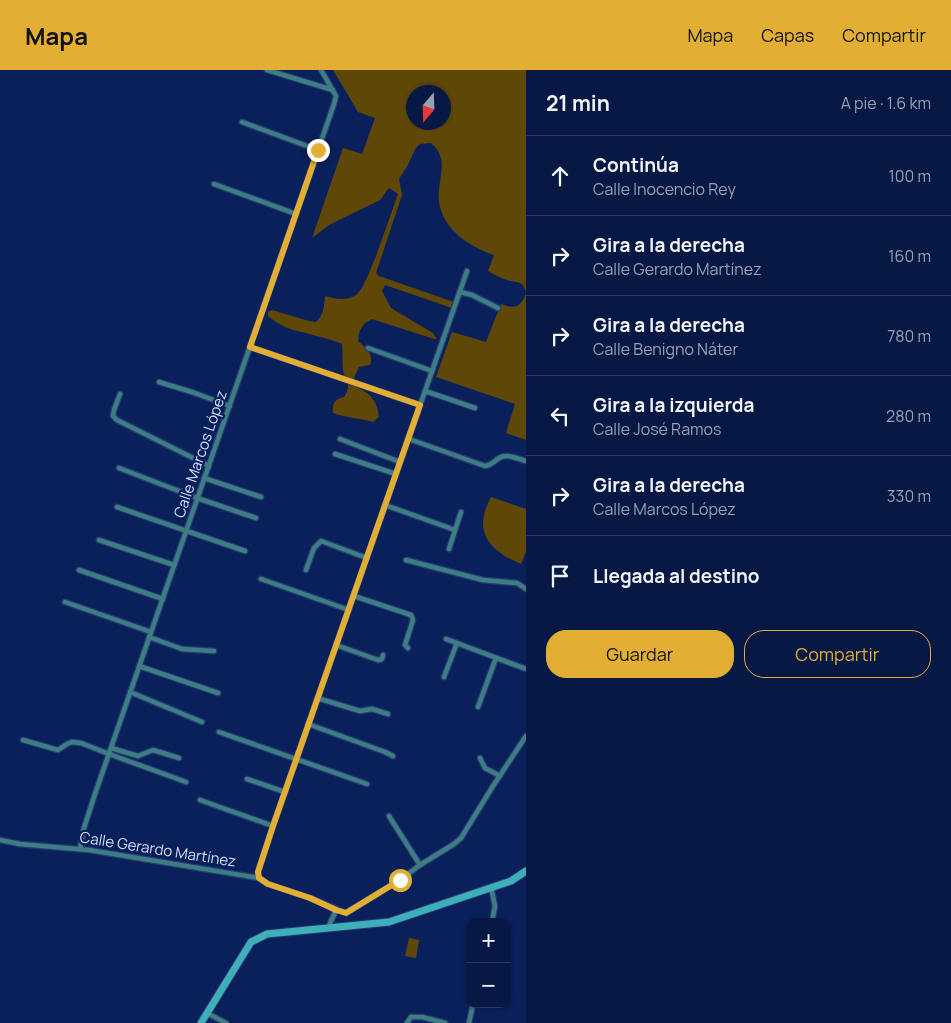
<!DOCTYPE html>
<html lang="es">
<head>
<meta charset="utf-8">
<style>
	:root { --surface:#081844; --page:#11214b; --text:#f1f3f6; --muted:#98a0b2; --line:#29375d; --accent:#e2af34 }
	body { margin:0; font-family:Manrope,sans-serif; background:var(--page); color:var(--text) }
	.controls { position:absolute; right:15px; bottom:15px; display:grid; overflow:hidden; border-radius:10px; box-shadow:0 1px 4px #0004 }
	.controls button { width:45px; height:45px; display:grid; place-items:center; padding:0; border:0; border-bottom:1px solid var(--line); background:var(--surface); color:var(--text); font:25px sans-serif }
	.compass { position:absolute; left:406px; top:15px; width:45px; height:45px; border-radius:50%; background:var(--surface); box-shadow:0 1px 4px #0004; rotate:199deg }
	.stop { position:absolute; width:15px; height:15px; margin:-11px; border:4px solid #e2af34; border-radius:50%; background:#fff }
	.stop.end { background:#e2af34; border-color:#fff; box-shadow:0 1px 5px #0008 }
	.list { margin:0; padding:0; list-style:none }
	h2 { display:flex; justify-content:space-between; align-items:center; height:65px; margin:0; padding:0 20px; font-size:21px }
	h2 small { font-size:16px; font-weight:400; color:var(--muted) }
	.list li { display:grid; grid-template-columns:32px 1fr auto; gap:15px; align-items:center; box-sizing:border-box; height:80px; padding:0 20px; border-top:1px solid var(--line) }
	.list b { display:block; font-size:19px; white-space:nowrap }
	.list p { margin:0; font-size:16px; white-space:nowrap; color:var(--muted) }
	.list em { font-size:16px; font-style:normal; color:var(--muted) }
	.actions { display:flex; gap:10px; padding:15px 20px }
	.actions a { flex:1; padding:11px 0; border:1px solid var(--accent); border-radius:20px; text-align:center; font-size:18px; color:var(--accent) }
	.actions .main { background:var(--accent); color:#111 }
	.icon { flex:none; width:28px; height:28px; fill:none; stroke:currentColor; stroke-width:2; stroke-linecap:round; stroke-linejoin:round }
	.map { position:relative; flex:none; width:526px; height:953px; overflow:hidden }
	header { display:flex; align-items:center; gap:30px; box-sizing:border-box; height:70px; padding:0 25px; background:var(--accent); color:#111 }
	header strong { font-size:24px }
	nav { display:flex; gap:28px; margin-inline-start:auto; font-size:18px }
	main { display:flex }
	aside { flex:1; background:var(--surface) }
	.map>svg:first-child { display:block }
	.green { fill:#5f4708; fill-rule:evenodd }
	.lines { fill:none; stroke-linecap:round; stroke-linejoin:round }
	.street-casing { stroke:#263b71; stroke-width:7 }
	.secondary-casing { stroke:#263b71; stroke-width:9 }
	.street { stroke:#3d7d84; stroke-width:4.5 }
	.secondary { stroke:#3eaeb9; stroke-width:7 }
	.route { stroke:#e2af34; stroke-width:6 }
	.labels { text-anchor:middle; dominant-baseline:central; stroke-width:4.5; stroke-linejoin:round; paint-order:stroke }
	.street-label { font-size:15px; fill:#d0dffd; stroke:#0a205a }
</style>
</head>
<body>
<header>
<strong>Mapa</strong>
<nav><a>Mapa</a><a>Capas</a><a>Compartir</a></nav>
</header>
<main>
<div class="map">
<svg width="526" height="953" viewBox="0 0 526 953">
	<rect width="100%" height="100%" fill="#0a205a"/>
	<!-- green -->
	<g class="green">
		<path d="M333 0H526V222C523 210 516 213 507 210 500 208 494 204 488 201L494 185C465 175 435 154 439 119 441 101 447 87 431 73L420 74 415 79 408 95 399 109 402 125 376 203 379 206 454 232 452 238 385 215 382 221 391 238 433 263 437 269H434L372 249C362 254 359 259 358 271 366 278 374 284 370 295L359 297 354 308 358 318C372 324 377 332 379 347L373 352C359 348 347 348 333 343 332 333 335 329 344 327 353 312 345 313 343 300 342 291 343 282 342 274 324 266 303 264 285 257 279 254 273 250 268 246V242L272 240 309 251 316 252C324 245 324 236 325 226 335 229 347 231 356 225 368 217 391 142 398 124L389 118 380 130 329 155 312 168 343 78 362 84 375 48 358 42ZM413 22H443V52H413Z"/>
		<path d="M526 224V370L506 363 515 334 436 307 452 262 486 272 501 234C515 239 520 238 526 224Z"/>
		<path d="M491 427 526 439V482L521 494C504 487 483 475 483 453 483 444 487 435 491 427Z"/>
		<path d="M409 868 419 870 416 888 405 886Z"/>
	</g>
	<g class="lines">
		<defs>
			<g id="street">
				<path d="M267 0 333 20"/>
				<path d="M242 52 318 80"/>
				<path d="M214 114 296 144"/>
				<path d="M460 222 472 225 498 238"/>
				<path d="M250 277 420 335"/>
				<path d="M368 278 432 301"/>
				<path d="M159 312 192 322 230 336"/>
				<path d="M425 321 475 338"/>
				<path d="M120 324 114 340 113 346 117 350 209 396"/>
				<path d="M340 369 400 392"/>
				<path d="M409 369 485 396C492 395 493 392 499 388 507 383 518 389 526 391"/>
				<path d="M335 384 396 404"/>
				<path d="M119 398 197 428 256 448"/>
				<path d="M204 408 261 427"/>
				<path d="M385 435 455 460"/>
				<path d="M117 437 245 481"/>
				<path d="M99 470 174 495"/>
				<path d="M449 479 461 442"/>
				<path d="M406 490 483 510 517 513 526 519"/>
				<path d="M79 500 163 529"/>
				<path d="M306 500 314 478 321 471 367 488"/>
				<path d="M261 509 349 540"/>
				<path d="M354 526 411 545 413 550 405 575 408 578"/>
				<path d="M65 532 151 562"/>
				<path d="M149 567 182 579 214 581"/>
				<path d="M446 569 526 599"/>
				<path d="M336 575 378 590 382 589 383 585"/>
				<path d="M139 596 218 623"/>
				<path d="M444 607 457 573"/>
				<path d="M130 622 202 652"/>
				<path d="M317 628 360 641 372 639 388 644"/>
				<path d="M478 637 496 588"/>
				<path d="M308 654 385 682 393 686"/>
				<path d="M219 662 367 714"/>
				<path d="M23 670 58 680 67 674 72 672 81 673 109 684 186 712"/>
				<path d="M111 678 138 686 153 680 179 688"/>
				<path d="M480 688 485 698 500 706"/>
				<path d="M247 709 285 722"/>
				<path d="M200 730 273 756"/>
				<path d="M389 746 420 795"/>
				<path d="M0 770 20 774 89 780 259 808 268 814 310 828 346 843 400 810 420 795 454 774 461 768 493 716 526 666"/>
				<path d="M80 779 84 758 95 724 334 34 336 26 321 0"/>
				<path d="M259 808 258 802 273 756 467 201"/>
				<path d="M491 817 495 836 492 852"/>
				<path d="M328 858 336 840"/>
				<path d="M207 943 226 953"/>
				<path d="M407 953 411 947H422L445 953"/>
				<path d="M469 953 473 934"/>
			</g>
			<path id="secondary" d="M201 953 251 872 267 864 389 852 511 811 526 801"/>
		</defs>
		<!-- street casing -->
		<use href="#street" class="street-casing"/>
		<!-- secondary casing -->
		<use href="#secondary" class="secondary-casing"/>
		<!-- street -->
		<use href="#street" class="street"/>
		<!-- secondary -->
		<use href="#secondary" class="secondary"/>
	</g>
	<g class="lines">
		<!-- route -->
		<path class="route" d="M318 80 250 277 420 335 273 756 258 802 259 808 268 814 310 828 336 840 346 843 400 810"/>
	</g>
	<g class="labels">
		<!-- street labels -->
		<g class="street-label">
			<text transform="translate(200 384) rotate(-71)">Calle Marcos López</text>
			<text transform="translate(158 779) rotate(9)">Calle Gerardo Martínez</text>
		</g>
	</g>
</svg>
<div class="controls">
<button>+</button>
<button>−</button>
</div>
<svg class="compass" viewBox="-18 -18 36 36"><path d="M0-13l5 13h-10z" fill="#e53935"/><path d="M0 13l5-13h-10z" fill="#98a0b2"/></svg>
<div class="stop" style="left:400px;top:810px"></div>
<div class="stop end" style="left:318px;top:80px"></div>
</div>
<aside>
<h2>21 min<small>A pie · 1.6 km</small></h2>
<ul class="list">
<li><svg class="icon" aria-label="ahead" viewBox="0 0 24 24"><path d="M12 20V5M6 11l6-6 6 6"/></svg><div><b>Continúa</b><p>Calle Inocencio Rey</p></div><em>100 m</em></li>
<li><svg class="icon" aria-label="right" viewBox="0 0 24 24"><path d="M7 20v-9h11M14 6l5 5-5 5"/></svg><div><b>Gira a la derecha</b><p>Calle Gerardo Martínez</p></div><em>160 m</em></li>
<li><svg class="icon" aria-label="right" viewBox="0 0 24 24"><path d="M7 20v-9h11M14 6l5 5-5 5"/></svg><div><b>Gira a la derecha</b><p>Calle Benigno Náter</p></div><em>780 m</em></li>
<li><svg class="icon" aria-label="left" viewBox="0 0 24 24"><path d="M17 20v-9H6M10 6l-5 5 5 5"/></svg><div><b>Gira a la izquierda</b><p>Calle José Ramos</p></div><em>280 m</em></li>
<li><svg class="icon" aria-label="right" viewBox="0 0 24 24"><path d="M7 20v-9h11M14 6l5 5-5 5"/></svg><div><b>Gira a la derecha</b><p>Calle Marcos López</p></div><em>330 m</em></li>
<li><svg class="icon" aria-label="arrive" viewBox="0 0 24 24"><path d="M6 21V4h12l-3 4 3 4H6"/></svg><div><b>Llegada al destino</b></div></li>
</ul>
<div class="actions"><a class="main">Guardar</a><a>Compartir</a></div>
</aside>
</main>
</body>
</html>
